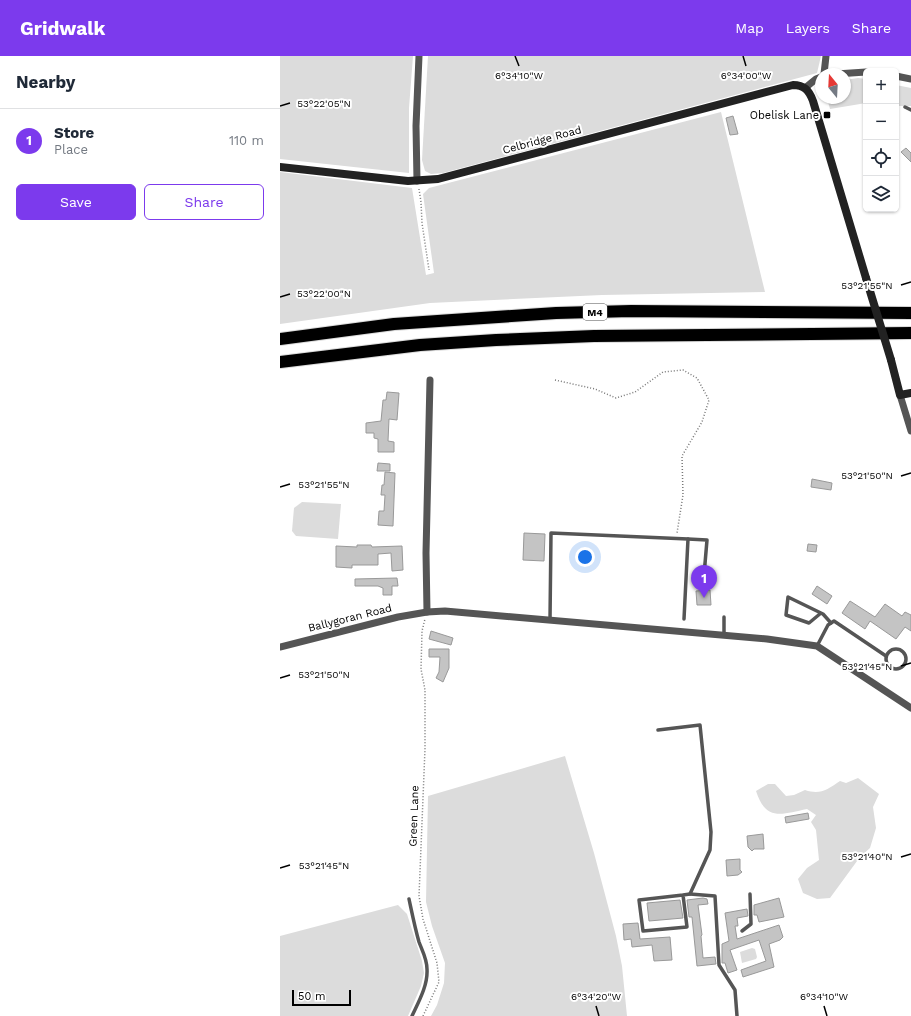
<!DOCTYPE html>
<html lang="en">
<head>
<meta charset="utf-8">
<style>
	:root { --surface:#fff; --page:#f2f2f3; --text:#1f2937; --muted:#747a83; --line:#e0e1e3; --accent:#7c3aed }
	body { margin:0; font-family:"Work Sans",sans-serif; background:var(--page); color:var(--text) }
	.controls { position:absolute; right:12px; top:12px; display:grid; overflow:hidden; border-radius:6px; box-shadow:0 1px 3px #0004 }
	.controls button { width:36px; height:36px; display:grid; place-items:center; padding:0; border:0; border-bottom:1px solid var(--line); background:var(--surface); color:var(--text); font:20px sans-serif }
	.compass { position:absolute; left:535px; top:12px; width:36px; height:36px; border-radius:50%; background:var(--surface); box-shadow:0 1px 3px #0004; rotate:342deg }
	.scale { position:absolute; left:12px; bottom:10px; width:59px; box-sizing:border-box; padding-left:4px; border:2px solid #000; border-top:0; font-size:11px; line-height:14px; white-space:nowrap; color:#000; -webkit-text-stroke:3px #fff; paint-order:stroke }
	.you { position:absolute; left:305px; top:501px; width:14px; height:14px; margin:-10px; border:3px solid #fff; border-radius:50%; background:#1a73e8; box-shadow:0 0 0 6px #1a73e833 }
	.badge { display:grid; place-items:center; width:26px; height:26px; border-radius:50%; background:var(--accent); color:#fff; font-size:13px; font-weight:700 }
	.pin { position:absolute; translate:-50% -33px; filter:drop-shadow(0 1px 2px #0008) }
	.pin::after { content:''; position:absolute; top:21px; width:14px; height:12px; background:inherit; clip-path:polygon(0 0,100% 0,50% 100%) }
	.list { margin:0; padding:0; list-style:none }
	h2 { display:flex; justify-content:space-between; align-items:center; height:52px; margin:0; padding:0 16px; font-size:17px }
	h2 small { font-size:13px; font-weight:400; color:var(--muted) }
	.list li { display:grid; grid-template-columns:26px 1fr auto; gap:12px; align-items:center; box-sizing:border-box; height:64px; padding:0 16px; border-top:1px solid var(--line) }
	.list b { display:block; font-size:15px; white-space:nowrap }
	.list p { margin:0; font-size:13px; white-space:nowrap; color:var(--muted) }
	.list em { font-size:13px; font-style:normal; color:var(--muted) }
	.actions { display:flex; gap:8px; padding:12px 16px }
	.actions a { flex:1; padding:9px 0; border:1px solid var(--accent); border-radius:6px; text-align:center; font-size:14px; color:var(--accent) }
	.actions .main { background:var(--accent); color:#fff }
	.icon { flex:none; width:22px; height:22px; fill:none; stroke:currentColor; stroke-width:2; stroke-linecap:round; stroke-linejoin:round }
	.map { position:relative; flex:none; width:631px; height:960px; overflow:hidden }
	header { display:flex; align-items:center; gap:24px; box-sizing:border-box; height:56px; padding:0 20px; background:var(--accent); color:#fff }
	header strong { font-size:19px }
	nav { display:flex; gap:22px; margin-inline-start:auto; font-size:14px }
	main { display:flex }
	aside { flex:1; background:var(--surface) }
	.map>svg:first-child { display:block }
	.green { fill:#dcdcdc }
	.building { fill:#c4c4c4; stroke:#999 }
	.lines { fill:none; stroke-linecap:round; stroke-linejoin:round }
	.motorway-casing { stroke:#dbdbdb; stroke-width:14 }
	.path { stroke:#777; stroke-width:1.5; stroke-dasharray:1 2; stroke-linecap:butt }
	.service { stroke:#555; stroke-width:3.5 }
	.minor { stroke:#555; stroke-width:7 }
	.secondary { stroke:#222; stroke-width:8 }
	.motorway { stroke:#000; stroke-width:12 }
	.secondary-bridge { stroke:#222; stroke-width:8 }
	.ticks { fill:none; stroke:#000; stroke-width:1.5 }
	.poi-dot { fill:#000; stroke:#fff; stroke-width:1.5 }
	.labels { text-anchor:middle; dominant-baseline:central; stroke-width:4; stroke-linejoin:round; paint-order:stroke }
	.shield { fill:#fff; stroke:#4c4c4c; stroke-width:1 }
	.shield-label { font-size:10px; font-weight:bold; fill:#000 }
	.poi-label { font-size:11px; fill:#000; stroke:#fff; text-anchor:end }
	.street-label { font-size:11px; fill:#000; stroke:#fff }
	.ticks-label { font-size:10px; text-anchor:middle; fill:#000; stroke:#fff; stroke-width:4; stroke-linejoin:round; paint-order:stroke }
</style>
</head>
<body>
<header>
<strong>Gridwalk</strong>
<nav><a>Map</a><a>Layers</a><a>Share</a></nav>
</header>
<main>
<aside>
<h2>Nearby<small></small></h2>
<ul class="list">
<li><span class="badge">1</span><div><b>Store</b><p>Place</p></div><em>110 m</em></li>
</ul>
<div class="actions"><a class="main">Save</a><a>Share</a></div>
</aside>
<div class="map">
<svg width="631" height="960" viewBox="0 0 631 960">
	<rect width="100%" height="100%" fill="#fff"/>
	<!-- green -->
	<g class="green">
		<path d="M0 0H133L129 52V117L0 103Z"/>
		<path d="M148 0H541L537 17 163 117 151 118 145 115 142 104Z"/>
		<path d="M578 22 586 23V47L550 53 547 42H565V24Z"/>
		<path d="M616 29 631 32V50H616Z"/>
		<path d="M441 56 485 236 322 239 150 247 0 268V116L132 132 146 219 154 217 143 138 149 132Z"/>
		<path d="M22 446 61 448 58 483 16 480 12 475 14 452Z"/>
		<path d="M285 700 314 797 336 880 342 910 347 960H151L157 949 164 927 165 907 152 870 146 846 148 740Z"/>
		<path d="M578 722 599 738 593 751 596 772 590 792 580 801 550 842 537 843 523 837 518 823 527 812 539 804 536 774 531 766 536 759 527 753C502 758 486 766 476 735L488 728H495L506 740 514 739 525 734C540 739 547 734 560 725L566 727Z"/>
		<path d="M118 849 127 858 142 905 144 917 141 930 128 960H0V880Z"/>
		<path d="M472 892 475 893 477 901 476 903 462 907 460 896Z"/>
	</g>
	<!-- building -->
	<g class="building">
		<path d="M453 60 458 78 450 79 446 62Z"/>
		<path d="M626 92 631 97V106L621 96Z"/>
		<path d="M107 336 119 337 117 364 109 363 108 385 114 386V396H98V383L94 382V377H86V367L101 365 103 344H106Z"/>
		<path d="M98 407 110 408V415H97Z"/>
		<path d="M105 416 115 417 113 470 98 469 99 455H104L105 439H101L102 429H104Z"/>
		<path d="M532 423 552 427 551 434 531 431Z"/>
		<path d="M244 477 265 478 264 505 243 504Z"/>
		<path d="M528 488 537 489 536 496 527 495Z"/>
		<path d="M77 489H91L92 491 122 490 123 514 112 515 111 497 98 498V509H72V512L56 511V490L77 491Z"/>
		<path d="M117 522 118 530H112V539H103V532L98 530H75V523Z"/>
		<path d="M537 530 552 540 547 548 532 538Z"/>
		<path d="M430 534 431 549H417L416 535Z"/>
		<path d="M570 545 595 561 605 548 622 560 625 556 631 559V575L625 571 616 583 590 565 585 573 562 557Z"/>
		<path d="M151 575 173 582 171 589 149 583Z"/>
		<path d="M149 593H169V612L163 626 156 622 159 616 160 601H149Z"/>
		<path d="M528 757 529 763 506 767 505 761Z"/>
		<path d="M483 778 484 793H474L472 795 468 791 467 780Z"/>
		<path d="M460 803V814L462 816 458 819 447 820 446 804Z"/>
		<path d="M423 842 427 843 428 848 418 849 422 879 421 880 423 902 435 901 436 908 417 910 412 861H409L407 844Z"/>
		<path d="M499 842 504 861 479 866 477 859H474V849Z"/>
		<path d="M400 844 403 862 369 865 367 847Z"/>
		<path d="M467 853 468 860 457 862 458 870H455L457 883 499 869 503 881 500 884 489 888 494 911 463 921 461 914 486 905 479 884 450 894 457 914 448 917 445 907H442V888L449 885 445 857Z"/>
		<path d="M358 867 360 883 390 881 392 904 374 905 372 889 352 891 351 883 344 884 343 868Z"/>
	</g>
	<g class="lines">
		<defs>
			<g id="motorway">
				<path d="M0 283 114 268 276 257 351 255 631 257"/>
				<path d="M0 306 140 289 216 284 314 280 631 277"/>
			</g>
		</defs>
		<!-- motorway casing -->
		<use href="#motorway" class="motorway-casing"/>
		<!-- path -->
		<g class="path">
			<path d="M139 133 141 146 142 167 149 214"/>
			<path d="M275 324 315 333 336 342 355 336 383 316 403 314 417 322 429 344 422 366 402 400 403 439 397 477"/>
			<path d="M143 960 159 926 157 907 143 863 139 840 145 693V634L141 613 142 575 145 563"/>
		</g>
		<!-- service -->
		<g class="service">
			<path d="M625 51 631 54"/>
			<path d="M408 483 427 484 423 531"/>
			<path d="M541 557 529 567 506 559 508 541 543 558 551 567"/>
			<path d="M444 561V579"/>
			<path d="M270 564 271 477 408 483 404 563"/>
			<path d="M537 590 548 569 554 565 606 600"/>
			<circle cx="616" cy="603" r="10"/>
			<path d="M378 674 420 669 431 776 430 794 410 838 435 840 439 909 455 934 457 960"/>
			<path d="M403 839 359 844 363 875 407 871 403 839 410 838"/>
			<path d="M129 843C132 857 135 872 139 886 142 894 147 903 147 913 148 929 139 945 132 960"/>
			<path d="M462 875 471 868 470 838"/>
		</g>
		<!-- minor -->
		<g class="minor">
			<path d="M544 18 546 0"/>
			<path d="M556 18 586 16"/>
			<path d="M616 20 631 23"/>
			<path d="M525 32 536 23 541 21"/>
			<path d="M137 125 136 70 139 0"/>
			<path d="M620 339 631 375"/>
			<path d="M147 556 146 497 150 324"/>
			<path d="M0 591 118 561 147 556 165 555 487 583 537 590 631 652"/>
		</g>
		<!-- secondary -->
		<g class="secondary">
			<path d="M0 111 128 125 158 123 513 29C524 29 529 34 533 45L586 222"/>
			<path d="M611 304 620 339 631 337"/>
		</g>
		<!-- motorway -->
		<use href="#motorway" class="motorway"/>
		<!-- secondary-bridge -->
		<path class="secondary-bridge" d="M586 222 611 304"/>
	</g>
	<!-- ticks -->
	<path class="ticks" d="M235 0 239 10M463 0 466 10M0 50 10 47M621 229 631 226M0 241 10 238M621 420 631 417M0 431 10 428M621 610 631 607M0 622 10 619M621 801 631 798M0 812 10 809M316 950 319 960M544 950 547 960"/>
	<!-- markers -->
	<rect class="poi-dot" x="543" y="55" width="8" height="8" rx="2"/>
	<g class="labels">
		<!-- shield labels -->
		<rect class="shield" x="303" y="248" width="24" height="16" rx="3"/>
		<g class="shield-label">
			<text x="315" y="256">M4</text>
		</g>
		<!-- poi labels -->
		<g class="poi-label">
			<text x="539" y="59">Obelisk Lane</text>
		</g>
		<!-- street labels -->
		<g class="street-label">
			<text transform="translate(262 84) rotate(-15)">Celbridge Road</text>
			<text transform="translate(70 562) rotate(-14)">Ballygoran Road</text>
			<text transform="translate(134 760) rotate(-88)">Green Lane</text>
		</g>
	</g>
	<g class="ticks-label">
		<text x="239" y="23">6°34'10"W</text>
		<text x="466" y="23">6°34'00"W</text>
		<text x="44" y="51">53°22'05"N</text>
		<text x="587" y="233">53°21'55"N</text>
		<text x="44" y="241">53°22'00"N</text>
		<text x="587" y="423">53°21'50"N</text>
		<text x="44" y="432">53°21'55"N</text>
		<text x="587" y="614">53°21'45"N</text>
		<text x="44" y="622">53°21'50"N</text>
		<text x="587" y="804">53°21'40"N</text>
		<text x="44" y="813">53°21'45"N</text>
		<text x="316" y="944">6°34'20"W</text>
		<text x="544" y="944">6°34'10"W</text>
	</g>
</svg>
<div class="controls">
<button>+</button>
<button>−</button>
<button><svg class="icon" aria-label="locate" viewBox="0 0 24 24"><circle cx="12" cy="12" r="6"/><path d="M12 2v4M12 18v4M2 12h4M18 12h4"/></svg></button>
<button><svg class="icon" aria-label="layers" viewBox="0 0 24 24"><path d="M12 4l9 5-9 5-9-5zM3 14l9 5 9-5"/></svg></button>
</div>
<svg class="compass" viewBox="-18 -18 36 36"><path d="M0-13l5 13h-10z" fill="#e53935"/><path d="M0 13l5-13h-10z" fill="#747a83"/></svg>
<div class="scale">50 m</div>
<div class="you"></div>
<div class="pin badge" style="left:424px;top:542px">1</div>
</div>
</main>
</body>
</html>
